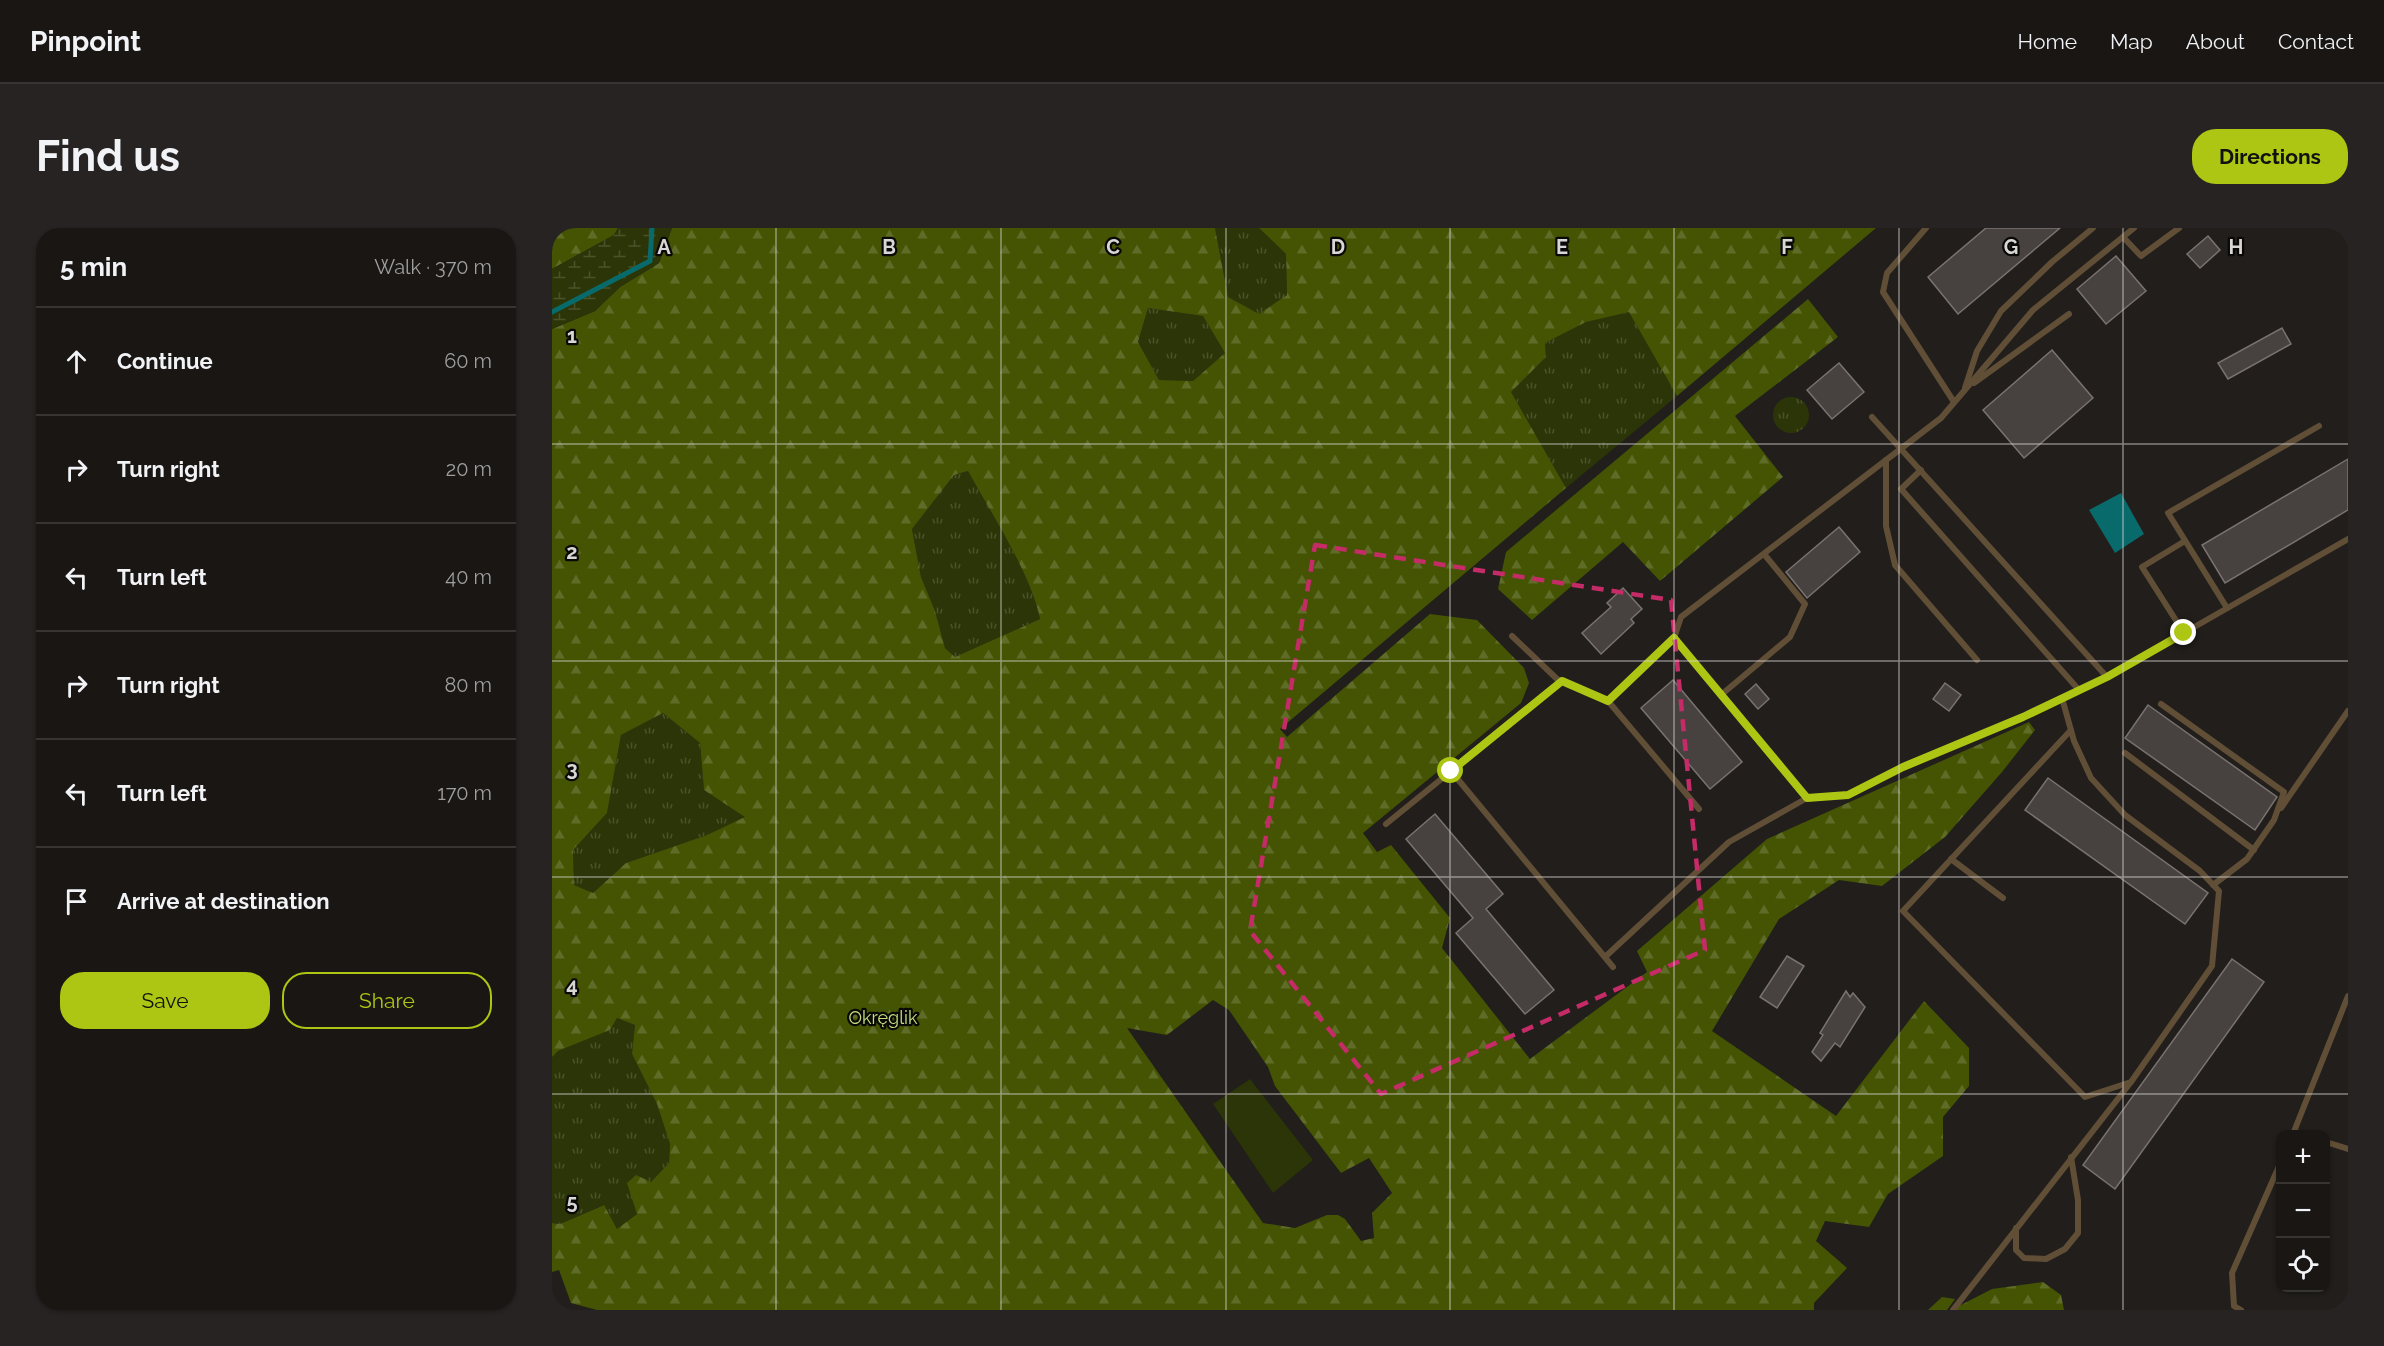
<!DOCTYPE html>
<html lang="en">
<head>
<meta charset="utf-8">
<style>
	:root { --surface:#191614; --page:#262322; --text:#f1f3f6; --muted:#9f9fa0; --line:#373534; --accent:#acc613 }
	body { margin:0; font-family:Raleway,sans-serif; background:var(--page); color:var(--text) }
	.controls { position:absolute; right:18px; bottom:18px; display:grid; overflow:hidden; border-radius:12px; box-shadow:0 2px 4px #0004 }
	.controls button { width:54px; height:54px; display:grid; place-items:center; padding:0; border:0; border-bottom:2px solid var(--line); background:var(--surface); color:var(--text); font:30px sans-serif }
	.stop { position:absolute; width:18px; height:18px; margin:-14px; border:4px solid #acc613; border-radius:50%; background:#fff }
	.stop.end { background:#acc613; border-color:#fff; box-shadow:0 2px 6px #0008 }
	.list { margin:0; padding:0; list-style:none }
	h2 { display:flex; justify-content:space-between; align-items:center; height:78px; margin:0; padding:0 24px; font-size:26px }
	h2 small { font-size:20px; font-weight:400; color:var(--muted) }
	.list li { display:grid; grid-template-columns:39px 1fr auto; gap:18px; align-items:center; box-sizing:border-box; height:108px; padding:0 24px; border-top:2px solid var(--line) }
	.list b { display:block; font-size:22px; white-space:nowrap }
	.list em { font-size:20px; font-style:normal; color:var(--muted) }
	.actions { display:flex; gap:12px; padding:18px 24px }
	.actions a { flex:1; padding:14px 0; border:2px solid var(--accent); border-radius:24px; text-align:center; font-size:21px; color:var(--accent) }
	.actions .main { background:var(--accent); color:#111 }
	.icon { flex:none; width:33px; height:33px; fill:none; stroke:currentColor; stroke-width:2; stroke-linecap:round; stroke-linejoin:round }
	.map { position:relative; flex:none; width:1796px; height:1082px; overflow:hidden; border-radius:24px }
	header { display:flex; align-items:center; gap:36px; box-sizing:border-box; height:84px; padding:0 30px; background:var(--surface); border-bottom:2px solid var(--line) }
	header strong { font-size:28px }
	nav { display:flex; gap:33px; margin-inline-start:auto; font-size:21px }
	.intro { display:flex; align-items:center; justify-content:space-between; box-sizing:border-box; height:144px; padding:0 36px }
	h1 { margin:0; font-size:42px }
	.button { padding:15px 27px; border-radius:24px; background:var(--accent); color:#111; font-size:21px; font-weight:700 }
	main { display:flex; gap:36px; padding:0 36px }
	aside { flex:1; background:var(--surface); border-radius:24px; box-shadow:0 2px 4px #0004 }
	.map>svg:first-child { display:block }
	.grass { fill:url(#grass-tufts) }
	.forest { fill:url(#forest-firs); fill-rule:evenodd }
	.wetland { fill:url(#wetland-marsh) }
	.pitch { fill:#2b3507 }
	.water { fill:#096a6b }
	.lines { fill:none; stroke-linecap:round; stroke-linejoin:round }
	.stream { stroke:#096a6b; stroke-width:5 }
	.building { fill:#474240; stroke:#787371; stroke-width:1.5 }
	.service { stroke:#604f36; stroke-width:6 }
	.route { stroke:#acc613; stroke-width:8 }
	.marked { fill:none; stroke:#c42b67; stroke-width:4.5; stroke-dasharray:12 8; stroke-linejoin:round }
	.grid { fill:none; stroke:#d9d7d5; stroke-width:1.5; stroke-opacity:0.55 }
	.labels { text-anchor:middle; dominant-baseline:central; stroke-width:4.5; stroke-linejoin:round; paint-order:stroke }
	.park-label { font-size:18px; fill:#c4df7c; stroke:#090807 }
	.grid-label { font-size:20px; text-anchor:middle; font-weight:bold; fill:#d9d7d5; stroke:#090807; stroke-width:4.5; stroke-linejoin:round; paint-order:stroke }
</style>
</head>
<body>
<header>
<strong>Pinpoint</strong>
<nav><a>Home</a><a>Map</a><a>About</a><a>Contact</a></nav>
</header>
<div class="intro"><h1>Find us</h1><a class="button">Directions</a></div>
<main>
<aside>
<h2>5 min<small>Walk · 370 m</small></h2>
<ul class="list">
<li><svg class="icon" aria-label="ahead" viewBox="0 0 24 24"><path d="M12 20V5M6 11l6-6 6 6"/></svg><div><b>Continue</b></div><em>60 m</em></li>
<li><svg class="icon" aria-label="right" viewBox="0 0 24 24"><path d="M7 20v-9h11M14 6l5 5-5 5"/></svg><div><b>Turn right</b></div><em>20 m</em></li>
<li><svg class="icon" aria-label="left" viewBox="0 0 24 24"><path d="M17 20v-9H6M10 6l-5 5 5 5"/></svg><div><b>Turn left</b></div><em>40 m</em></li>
<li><svg class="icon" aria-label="right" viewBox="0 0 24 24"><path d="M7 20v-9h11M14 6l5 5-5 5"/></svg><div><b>Turn right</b></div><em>80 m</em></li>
<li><svg class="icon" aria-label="left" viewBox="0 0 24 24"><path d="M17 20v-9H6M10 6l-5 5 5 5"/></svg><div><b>Turn left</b></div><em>170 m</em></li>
<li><svg class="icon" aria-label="arrive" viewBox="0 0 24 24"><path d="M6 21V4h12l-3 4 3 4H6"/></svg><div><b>Arrive at destination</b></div></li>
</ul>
<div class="actions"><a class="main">Save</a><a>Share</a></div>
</aside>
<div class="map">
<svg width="1796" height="1082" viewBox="0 0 1796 1082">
	<defs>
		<pattern id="grass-tufts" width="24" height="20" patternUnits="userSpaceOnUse" patternTransform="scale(1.5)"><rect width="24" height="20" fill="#2b3507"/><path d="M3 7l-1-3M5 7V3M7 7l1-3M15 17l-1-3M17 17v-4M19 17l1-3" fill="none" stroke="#49522a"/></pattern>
		<pattern id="forest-firs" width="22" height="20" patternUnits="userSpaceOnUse" patternTransform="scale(1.5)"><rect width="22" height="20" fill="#445403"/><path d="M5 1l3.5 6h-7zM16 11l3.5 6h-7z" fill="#5e6c27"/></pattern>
		<pattern id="wetland-marsh" width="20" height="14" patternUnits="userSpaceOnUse" patternTransform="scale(1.5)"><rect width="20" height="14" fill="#2b3507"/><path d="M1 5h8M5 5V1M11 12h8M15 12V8" fill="none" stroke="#49522a"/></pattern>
	</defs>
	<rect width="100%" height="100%" fill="#211e1b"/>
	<!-- grass -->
	<g class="grass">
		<path d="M663 0H707L734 26 735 67 707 87 676 69Z"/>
		<path d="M596 80 651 88 673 125 641 153 607 152 586 114Z"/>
		<path d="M1077 83 1125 168 1014 260 959 164 994 129 993 115 1034 94Z"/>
		<circle cx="1239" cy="187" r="18"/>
		<path d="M416 243C439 285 479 346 488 391L403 429 393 420 383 383 369 349 360 301 402 247Z"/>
		<path d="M111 485 148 515 152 562 194 589 155 607 74 635 41 665 22 657 21 622 55 585 69 507Z"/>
		<path d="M65 790 83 797 80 826 105 876 118 916 117 935 99 954 85 986 65 1001 51 977 8 996 0 995V829L6 823 58 802Z"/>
	</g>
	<!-- forest -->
	<g class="forest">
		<path d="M0 0H66L62 7 0 41Z"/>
		<path d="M120 0H663L676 69 707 86 735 67 734 26 707 0H1324L1125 168 1077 84 1034 94 993 115 994 129 959 164 1014 260 728 501 735 509 878 386 925 392 972 440 977 455 969 475 811 605 825 624 839 617 898 690 890 720 978 831 1095 744 1085 723 1215 611 1477 494 1483 502 1450 544 1393 609 1330 658 1287 652 1227 691 1160 803 1284 888 1372 773 1417 820V858L1391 889V928L1336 966 1317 999 1273 993 1264 1013 1295 1040 1262 1075V1082H45L19 1075 7 1042 0 1044V995L8 996 52 977 65 1001 85 986 75 955 84 947 99 954 117 935 118 916 105 876 80 826 83 797 65 790 58 802 6 823 0 829V101L43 83 68 59 107 35ZM596 80 651 88 673 125 641 153 607 152 586 114ZM416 243C439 285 479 346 488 391L403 429 393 420 383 383 369 349 360 301 402 247ZM111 485 148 515 152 562 193 589 155 607 74 635 41 665 22 657 21 622 55 585 69 507ZM661 772 677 782 716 839 723 858 789 945 817 930 840 965 820 985 822 1010 809 1013 793 991 786 987H775L743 1000 711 995 575 800 615 807Z"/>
		<path d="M1256 71 1286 109 1183 188 1231 249 1108 353 1071 314 980 392 946 361 954 324Z"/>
		<path d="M1491 1054 1509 1067 1512 1082H1404L1407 1078 1440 1061Z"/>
		<path d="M1390 1069 1403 1071 1395 1082H1376Z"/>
	</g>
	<!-- wetland -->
	<path class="wetland" d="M66 0H120L107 35 68 59 43 83 0 101V41L62 7Z"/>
	<!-- pitch -->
	<path class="pitch" d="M698 851 761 932 721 965 661 876Z"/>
	<!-- water -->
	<path class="water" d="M1569 265 1592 306 1563 325 1537 282Z"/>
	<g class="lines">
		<!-- stream -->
		<path class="stream" d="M0 84 98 33 100 0"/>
	</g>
	<!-- building -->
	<g class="building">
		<path d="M1434 0H1508L1406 86 1376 49Z"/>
		<path d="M1656 8 1668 22 1648 40 1635 26Z"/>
		<path d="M1564 28 1594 63 1554 96 1525 61Z"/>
		<path d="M1730 100 1739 116 1676 151 1666 135Z"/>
		<path d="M1500 122 1541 170 1472 230 1431 182Z"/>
		<path d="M1287 135 1312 164 1280 191 1255 162Z"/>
		<path d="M1796 231V282L1673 355 1650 317Z"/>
		<path d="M1287 299 1308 324 1255 370 1234 344Z"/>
		<path d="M1071 360 1090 381 1079 391 1082 395 1049 426 1030 405 1059 379 1055 375Z"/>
		<path d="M1121 452 1190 534 1158 561 1089 480Z"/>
		<path d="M1393 455 1409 467 1397 483 1381 471Z"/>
		<path d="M1204 456 1217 471 1206 481 1193 466Z"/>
		<path d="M1596 477 1725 569 1703 602 1573 510Z"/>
		<path d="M1496 550 1656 665 1633 696 1473 582Z"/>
		<path d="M883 586 951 666 934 681 1002 762 973 786 904 705 921 690 854 611Z"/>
		<path d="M1235 728 1252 738 1225 780 1208 769Z"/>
		<path d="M1680 731 1712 754 1563 961 1531 937Z"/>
		<path d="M1294 763 1298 769 1301 765 1313 779 1288 819 1283 815 1269 833 1260 824 1271 807 1268 805Z"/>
	</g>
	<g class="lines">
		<!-- service -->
		<g class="service">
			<path d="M1374 0 1335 45 1331 64 1402 174"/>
			<path d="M1582 0 1481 82 1389 190 1129 389 1122 410 1255 570 1296 567 1351 539 1471 489 1555 449 1796 311"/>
			<path d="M1571 9 1589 28 1627 0"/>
			<path d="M1422 155 1517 86"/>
			<path d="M1413 160 1425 123 1449 83 1500 34 1541 0"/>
			<path d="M1320 189 1555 449"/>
			<path d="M1334 232V298L1343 337 1425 432"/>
			<path d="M1369 242 1349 261 1527 462"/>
			<path d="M1675 380 1616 285 1767 198"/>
			<path d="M1632 405 1590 339 1633 313"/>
			<path d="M960 408 1005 451 1056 473"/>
			<path d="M1122 410 1056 473 1147 581"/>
			<path d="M1169 467 1238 409 1253 376 1212 326"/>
			<path d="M1510 470 1522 513 1539 550 1573 587 1648 643 1667 663 1660 738 1579 854 1533 869 1351 683 1519 502"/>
			<path d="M1609 476 1732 564 1722 592 1695 631 1661 657"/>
			<path d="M1573 525 1702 622"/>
			<path d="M899 543 1061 739"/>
			<path d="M1729 580 1796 483"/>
			<path d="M834 596 1010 453"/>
			<path d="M1399 631 1451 670"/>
			<path d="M1053 729 1177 614 1255 570"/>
			<path d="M1743 904 1751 906"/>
			<path d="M1741 906 1796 768"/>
			<path d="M1774 914 1796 921"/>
			<path d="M1464 1000V1022L1472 1030 1494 1031 1513 1021 1526 1005V972L1519 929"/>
			<path d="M1401 1082 1579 854"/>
			<path d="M1689 1082 1682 1078 1680 1045 1728 936"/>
		</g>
	</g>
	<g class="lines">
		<!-- route -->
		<path class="route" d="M899 543 1010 453 1056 473 1122 410 1255 570 1296 567 1351 539 1471 489 1555 449 1632 405"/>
	</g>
	<!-- marked area -->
	<path class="marked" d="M763 317 1119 372 1153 722 829 866 698 703Z"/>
	<!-- grid -->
	<path class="grid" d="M224 0V1082M449 0V1082M674 0V1082M898 0V1082M1122 0V1082M1347 0V1082M1571 0V1082M0 216H1796M0 433H1796M0 649H1796M0 866H1796"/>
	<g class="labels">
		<!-- park labels -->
		<g class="park-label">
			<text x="331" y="789">Okręglik</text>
		</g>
	</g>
	<g class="grid-label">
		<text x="112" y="26">A</text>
		<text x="337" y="26">B</text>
		<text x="561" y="26">C</text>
		<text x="786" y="26">D</text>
		<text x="1010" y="26">E</text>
		<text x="1235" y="26">F</text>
		<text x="1459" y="26">G</text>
		<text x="1684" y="26">H</text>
		<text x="20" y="115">1</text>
		<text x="20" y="331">2</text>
		<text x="20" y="548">3</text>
		<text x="20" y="764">4</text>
		<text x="20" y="981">5</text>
	</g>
</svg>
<div class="controls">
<button>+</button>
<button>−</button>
<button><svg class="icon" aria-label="locate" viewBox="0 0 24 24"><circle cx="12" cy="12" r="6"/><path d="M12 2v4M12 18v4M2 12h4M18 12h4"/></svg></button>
</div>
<div class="stop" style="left:899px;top:543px"></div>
<div class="stop end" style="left:1632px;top:405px"></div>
</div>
</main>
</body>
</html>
